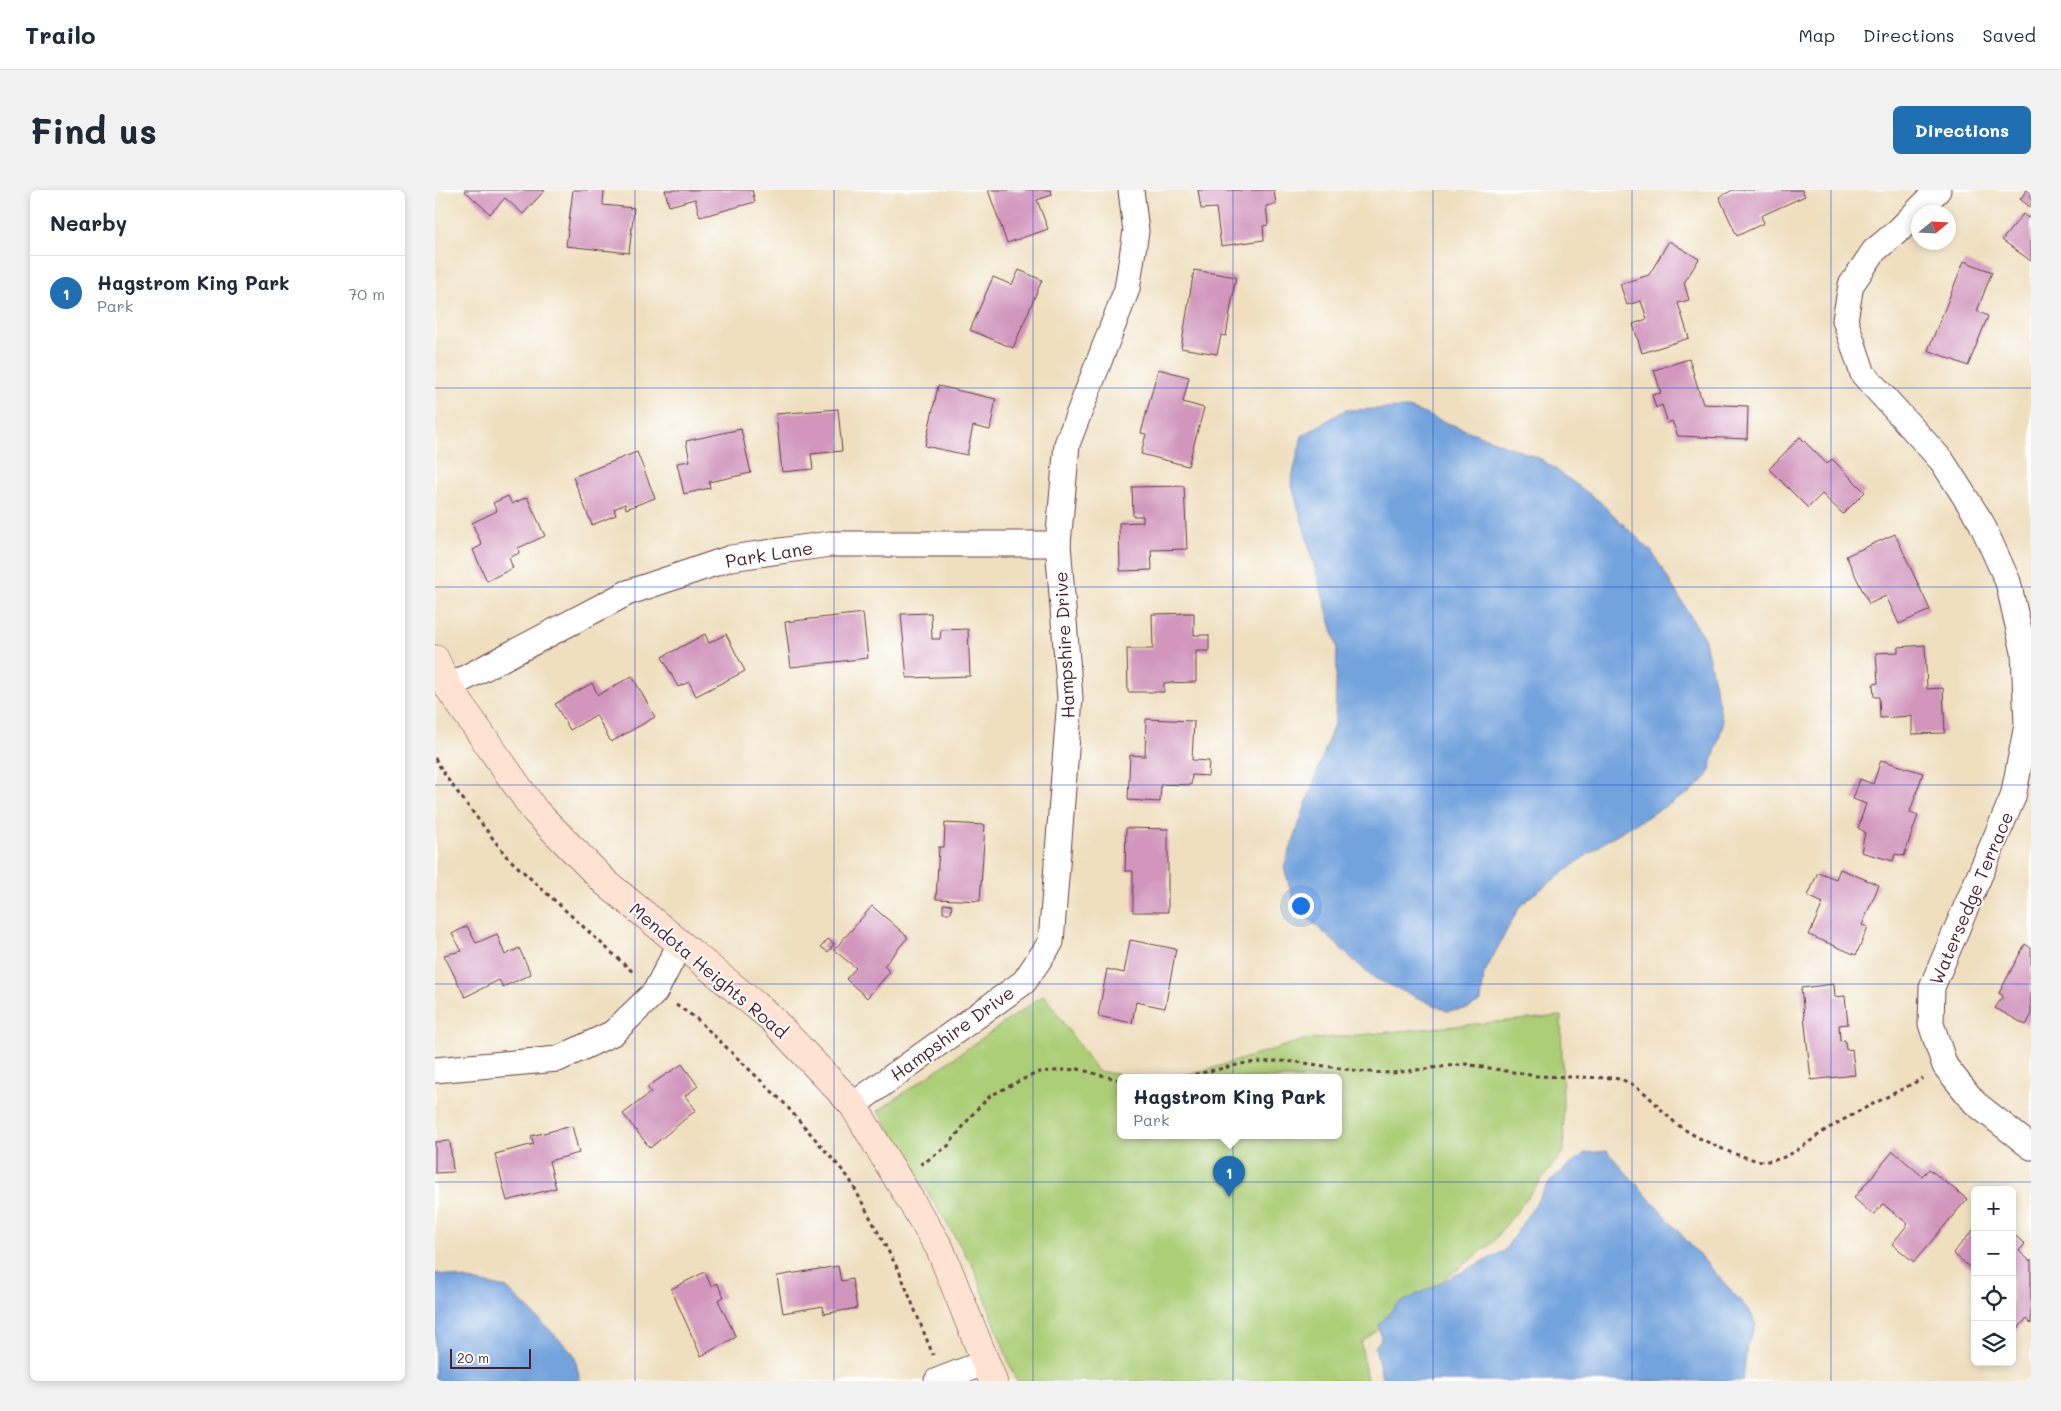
<!DOCTYPE html>
<html lang="en">
<head>
<meta charset="utf-8">
<style>
	:root { --surface:#fff; --page:#f2f2f3; --text:#1f2937; --muted:#747a83; --line:#e0e1e3; --accent:#1f6fb2 }
	body { margin:0; font-family:Mali,sans-serif; background:var(--page); color:var(--text) }
	.controls { position:absolute; right:15px; bottom:15px; display:grid; overflow:hidden; border-radius:8px; box-shadow:0 2px 8px #0003 }
	.controls button { width:45px; height:45px; display:grid; place-items:center; padding:0; border:0; border-bottom:1px solid var(--line); background:var(--surface); color:var(--text); font:25px sans-serif }
	.compass { position:absolute; left:1476px; top:15px; width:45px; height:45px; border-radius:50%; background:var(--surface); box-shadow:0 2px 8px #0003; rotate:72deg }
	.scale { position:absolute; left:15px; bottom:12px; width:81px; box-sizing:border-box; padding-left:5px; border:2px solid #4a1f2b; border-top:0; font-size:14px; line-height:18px; white-space:nowrap; color:#4a1f2b; -webkit-text-stroke:4px #fff; paint-order:stroke }
	.you { position:absolute; left:865px; top:715px; width:18px; height:18px; margin:-12px; border:4px solid #fff; border-radius:50%; background:#1a73e8; box-shadow:0 0 0 8px #1a73e833 }
	.badge { display:grid; place-items:center; width:32px; height:32px; border-radius:50%; background:var(--accent); color:#fff; font-size:16px; font-weight:700 }
	.pin { position:absolute; translate:-50% -41px; filter:drop-shadow(0 1px 2px #0008) }
	.pin::after { content:''; position:absolute; top:26px; width:18px; height:15px; background:inherit; clip-path:polygon(0 0,100% 0,50% 100%) }
	.popup { position:absolute; left:682px; top:884px; width:225px; height:65px; box-sizing:border-box; display:grid; place-content:center; border-radius:8px; background:var(--surface); filter:drop-shadow(0 1px 4px #0005); font-size:16px; white-space:nowrap; color:var(--muted) }
	.popup b { font-size:19px; color:var(--text) }
	.popup::after { content:''; position:absolute; left:50%; top:100%; margin-left:-10px; border:10px solid transparent; border-top-color:var(--surface) }
	.list { margin:0; padding:0; list-style:none }
	h2 { display:flex; justify-content:space-between; align-items:center; height:65px; margin:0; padding:0 20px; font-size:21px }
	h2 small { font-size:16px; font-weight:400; color:var(--muted) }
	.list li { display:grid; grid-template-columns:32px 1fr auto; gap:15px; align-items:center; box-sizing:border-box; height:75px; padding:0 20px; border-top:1px solid var(--line) }
	.list b { display:block; font-size:19px; white-space:nowrap }
	.list p { margin:0; font-size:16px; white-space:nowrap; color:var(--muted) }
	.list em { font-size:16px; font-style:normal; color:var(--muted) }
	.icon { flex:none; width:28px; height:28px; fill:none; stroke:currentColor; stroke-width:2; stroke-linecap:round; stroke-linejoin:round }
	.map { position:relative; flex:none; width:1596px; height:1191px; overflow:hidden; border-radius:8px }
	header { display:flex; align-items:center; gap:30px; box-sizing:border-box; height:70px; padding:0 25px; background:var(--surface); border-bottom:1px solid var(--line) }
	header strong { font-size:24px }
	nav { display:flex; gap:28px; margin-inline-start:auto; font-size:18px }
	.intro { display:flex; align-items:center; justify-content:space-between; box-sizing:border-box; height:120px; padding:0 30px }
	h1 { margin:0; font-size:35px }
	.button { padding:12px 22px; border-radius:8px; background:var(--accent); color:#fff; font-size:18px; font-weight:700 }
	main { display:flex; gap:30px; padding:0 30px }
	aside { flex:1; background:var(--surface); border-radius:8px; box-shadow:0 2px 8px #0003 }
	.map>svg:first-child { display:block }
	.green { fill:#acce77; stroke:#7b7651 }
	.water { fill:#73a3dd; stroke:#5e6184 }
	.building { fill:#d296bd }
	.lines { fill:none; stroke-linecap:round; stroke-linejoin:round }
	.street-casing { stroke:#633c41; stroke-width:27 }
	.secondary-casing { stroke:#633c41; stroke-width:29 }
	.path { stroke:#633c41; stroke-width:3; stroke-dasharray:4 4; stroke-linecap:butt }
	.street { stroke:#fff; stroke-width:25 }
	.secondary { stroke:#fee3d2; stroke-width:28 }
	.grid { fill:none; stroke:#1d4ed8; stroke-width:1; stroke-opacity:0.55 }
	.labels { text-anchor:middle; dominant-baseline:central; stroke-width:4; stroke-linejoin:round; paint-order:stroke }
	.street-label { font-size:18px; fill:#4a1f2b; stroke:#fff }
</style>
</head>
<body>
<header>
<strong>Trailo</strong>
<nav><a>Map</a><a>Directions</a><a>Saved</a></nav>
</header>
<div class="intro"><h1>Find us</h1><a class="button">Directions</a></div>
<main>
<aside>
<h2>Nearby<small></small></h2>
<ul class="list">
<li><span class="badge">1</span><div><b>Hagstrom King Park</b><p>Park</p></div><em>70 m</em></li>
</ul>
</aside>
<div class="map">
<svg width="1596" height="1191" viewBox="0 0 1596 1191">
	<rect width="100%" height="100%" fill="#fff"/>
	<filter id="ink" filterUnits="userSpaceOnUse"><feTurbulence type="fractalNoise" baseFrequency=".02" numOctaves="2"/><feDisplacementMap in="SourceGraphic" scale="10" xChannelSelector="R" yChannelSelector="G"/><feConvolveMatrix kernelMatrix="1 2 1 2 8 2 1 2 1" color-interpolation-filters="sRGB"/></filter>
	<filter id="wash" filterUnits="userSpaceOnUse"><feTurbulence type="fractalNoise" baseFrequency=".0096" numOctaves="4" result="noise"/><feDisplacementMap in="SourceGraphic" scale="20" xChannelSelector="R" yChannelSelector="G"/><feGaussianBlur stdDeviation="1.12" result="paint"/><feColorMatrix in="noise" values="0 0 0 0 0 0 0 0 0 0 0 0 0 0 0 0 0 1.4 0 .05"/><feComposite in="paint" operator="in"/></filter>
	<g filter="url(#wash)">
		<rect width="100%" height="100%" fill="#efdfbf"/>
		<!-- green -->
		<path class="green" d="M609 805 662 881 709 888H685V946H903V888H745L869 850 1126 826 1129 961 1056 1054 926 1153 932 1191H581L539 1078 443 921Z"/>
		<!-- water -->
		<g class="water">
			<path d="M974 218 1106 269 1164 311 1217 362 1270 450 1288 534 1273 586 1257 601 1174 649 1095 707 1083 719 1049 784 1046 811 1033 819 1012 821 937 787 860 716 849 677 900 531 902 457 856 292 867 246 910 220Z"/>
			<path d="M1172 961 1316 1123 1321 1136 1312 1155 1308 1191H948L940 1157 946 1149 944 1135 961 1115 1069 1061 1117 989 1150 963Z"/>
			<path d="M0 1083 72 1098 139 1164 145 1191H0Z"/>
		</g>
		<g id="blocks">
			<!-- building -->
			<g class="building">
				<path d="M29 0H110L88 24 70 8 55 24Z"/>
				<path d="M138 0H169L168 15 199 18 194 63 131 56Z"/>
				<path d="M230 0H317L320 12 265 27 260 9 234 16Z"/>
				<path d="M553 0H616L617 5 602 10 613 39 572 53Z"/>
				<path d="M763 0H839L841 14 831 16 833 35 828 36 829 50 786 56 781 18 766 19Z"/>
				<path d="M1298 0H1367L1370 6 1326 26 1329 33 1302 46 1284 7Z"/>
				<path d="M1592 0H1596V18L1585 9Z"/>
				<path d="M1588 24 1593 28 1596 24V71L1567 50Z"/>
				<path d="M1234 51 1264 69 1249 93 1254 110 1243 113 1254 148 1207 163 1198 134 1212 129 1206 111 1192 115 1185 94 1214 85Z"/>
				<path d="M1529 71 1557 82 1542 121 1553 126 1533 176 1493 160Z"/>
				<path d="M584 80 607 90 578 158 535 140 558 87 577 95Z"/>
				<path d="M759 80 801 87 791 146 786 145 782 164 746 158Z"/>
				<path d="M1254 169 1268 214 1313 216 1312 249 1243 246 1237 231 1233 233 1227 215 1221 218 1217 205 1226 203 1219 180Z"/>
				<path d="M723 179 754 187 748 212 769 218 753 276 706 264 711 244 706 243Z"/>
				<path d="M503 196 561 209 555 240 538 236 532 265 490 256Z"/>
				<path d="M403 219 407 261 376 264 378 279 347 282 341 224Z"/>
				<path d="M306 239 316 283 274 292 275 298 249 304 242 273 255 271 251 251Z"/>
				<path d="M1365 247 1392 274 1397 269 1430 302 1408 324 1387 304 1373 318 1334 279Z"/>
				<path d="M202 262 220 308 191 319 190 314 179 319 181 325 157 335 138 287Z"/>
				<path d="M749 296 752 359 716 360 717 380 685 381 684 333 708 332V326H698L697 297Z"/>
				<path d="M73 306 77 314 92 307 110 346 83 358 84 363 74 368 78 378 52 391 38 360 47 355 37 333 62 321 58 313Z"/>
				<path d="M1460 344 1495 420 1464 434 1451 406 1434 414 1411 366Z"/>
				<path d="M428 423 433 468 356 477 350 432Z"/>
				<path d="M496 423 497 449H505L506 440 533 439 535 486 472 488 466 424Z"/>
				<path d="M759 423V445H774V461H761V492L729 493V502H693L692 459H718L717 424Z"/>
				<path d="M270 444 274 453 291 444 310 481 261 506 254 492 243 497 227 467Z"/>
				<path d="M1490 455 1492 499 1508 498 1510 543 1477 544V526L1445 528 1444 507H1439L1438 494 1443 493 1441 463 1463 462V457Z"/>
				<path d="M197 486 220 527 176 552 161 525 135 540 120 514 157 493 163 505Z"/>
				<path d="M711 529 759 531 757 570 774 571 773 586 757 585 756 595 726 594 725 612 693 610 695 565 710 566Z"/>
				<path d="M1446 570 1488 583 1475 622 1483 625 1469 666 1460 664 1458 671 1426 662 1430 642 1423 638 1431 614 1418 609 1425 589 1438 594Z"/>
				<path d="M510 633 550 635 545 711 501 709 504 657H509Z"/>
				<path d="M691 638 733 639V722H698V681H690Z"/>
				<path d="M1405 679 1444 695 1427 735 1433 737 1421 765 1374 745 1388 713 1373 706 1383 682 1401 689Z"/>
				<path d="M508 714 517 715 516 723H508Z"/>
				<path d="M437 716 473 747 449 776 455 782 432 808 411 789 421 778 399 760Z"/>
				<path d="M32 736 41 753 62 744 70 765 84 758 96 784 68 797 64 790 30 807 9 765 27 761 17 744Z"/>
				<path d="M393 749 399 754 393 762 386 757Z"/>
				<path d="M695 750 741 759 730 818 701 812 697 833 663 826 672 779 689 783Z"/>
				<path d="M1590 754 1596 758V826L1591 835 1560 818 1568 806 1564 803Z"/>
				<path d="M1399 794 1400 807 1410 806 1413 834 1404 835 1405 851 1410 850 1411 860 1417 859 1420 885 1376 890 1366 798Z"/>
				<path d="M247 874 263 896 250 906 261 920 215 958 188 924 216 902 212 897Z"/>
				<path d="M137 936 144 963 114 971 121 998 72 1011 60 964 99 954 96 946Z"/>
				<path d="M15 951 18 982 0 983V952Z"/>
				<path d="M1458 961 1487 986 1494 979 1532 1009 1479 1072 1457 1054 1473 1034 1448 1014 1438 1025 1419 1008Z"/>
				<path d="M1540 1038V1082L1518 1063Z"/>
				<path d="M1577 1043 1590 1054 1584 1061 1595 1071 1596 1069V1134L1591 1129 1580 1142 1577 1140Z"/>
				<path d="M403 1076 406 1091 417 1089 422 1118 389 1124 388 1116 348 1123 342 1086Z"/>
				<path d="M270 1082 276 1096 282 1093 289 1107 283 1110 301 1147 266 1166 236 1099Z"/>
			</g>
		</g>
	</g>
	<g filter="url(#ink)">
		<use href="#blocks" fill-opacity="0" stroke="#633c41" stroke-width="1"/>
		<g class="lines">
			<defs>
				<g id="street">
					<path d="M1503 0 1464 40 1439 61 1416 95 1410 130 1428 184 1507 271 1546 332 1573 392 1589 462 1592 535 1578 607 1497 797 1496 834 1510 876 1540 913 1596 957"/>
					<path d="M13 497 192 403 296 368 395 354H623"/>
					<path d="M0 880 123 869 178 843 220 802 245 754"/>
					<path d="M418 915 589 792 616 752 635 508 623 354 632 254 692 99 701 41 696 0"/>
					<path d="M502 1191 551 1172"/>
				</g>
				<path id="secondary" d="M0 469 13 497 100 621 171 693 336 828 418 915 505 1059 558 1191"/>
			</defs>
			<!-- street casing -->
			<use href="#street" class="street-casing"/>
			<!-- secondary casing -->
			<use href="#secondary" class="secondary-casing"/>
			<!-- path -->
			<g class="path">
				<path d="M0 568 11 587 72 667 200 784"/>
				<path d="M241 815 261 828 349 913 414 988 465 1083 498 1165"/>
				<path d="M744 888 811 873 844 871 862 872 931 882 957 883 1030 874 1101 886 1179 888C1209 893 1221 918 1243 935 1260 948 1309 971 1330 971 1355 971 1374 950 1394 938 1424 920 1457 905 1488 888"/>
				<path d="M486 972 487 974 513 956 540 921 555 906 586 890 605 882 643 879 685 890"/>
			</g>
			<!-- street -->
			<use href="#street" class="street"/>
			<!-- secondary -->
			<use href="#secondary" class="secondary"/>
		</g>
	</g>
	<!-- grid -->
	<path class="grid" d="M200 0V1191M399 0V1191M598 0V1191M798 0V1191M998 0V1191M1197 0V1191M1396 0V1191M0 198H1596M0 397H1596M0 595H1596M0 794H1596M0 992H1596"/>
	<g class="labels">
		<!-- street labels -->
		<g class="street-label">
			<text transform="translate(334 364) rotate(-9)">Park Lane</text>
			<text transform="translate(629 455) rotate(-93)">Hampshire Drive</text>
			<text transform="translate(1536 708) rotate(-67)">Watersedge Terrace</text>
			<text transform="translate(274 780) rotate(40)">Mendota Heights Road</text>
			<text transform="translate(517 843) rotate(-36)">Hampshire Drive</text>
		</g>
	</g>
</svg>
<div class="controls">
<button>+</button>
<button>−</button>
<button><svg class="icon" aria-label="locate" viewBox="0 0 24 24"><circle cx="12" cy="12" r="6"/><path d="M12 2v4M12 18v4M2 12h4M18 12h4"/></svg></button>
<button><svg class="icon" aria-label="layers" viewBox="0 0 24 24"><path d="M12 4l9 5-9 5-9-5zM3 14l9 5 9-5"/></svg></button>
</div>
<svg class="compass" viewBox="-18 -18 36 36"><path d="M0-13l5 13h-10z" fill="#e53935"/><path d="M0 13l5-13h-10z" fill="#747a83"/></svg>
<div class="scale">20 m</div>
<div class="you"></div>
<div class="pin badge" style="left:794px;top:1007px">1</div>
<div class="popup"><b>Hagstrom King Park</b>Park</div>
</div>
</main>
</body>
</html>
